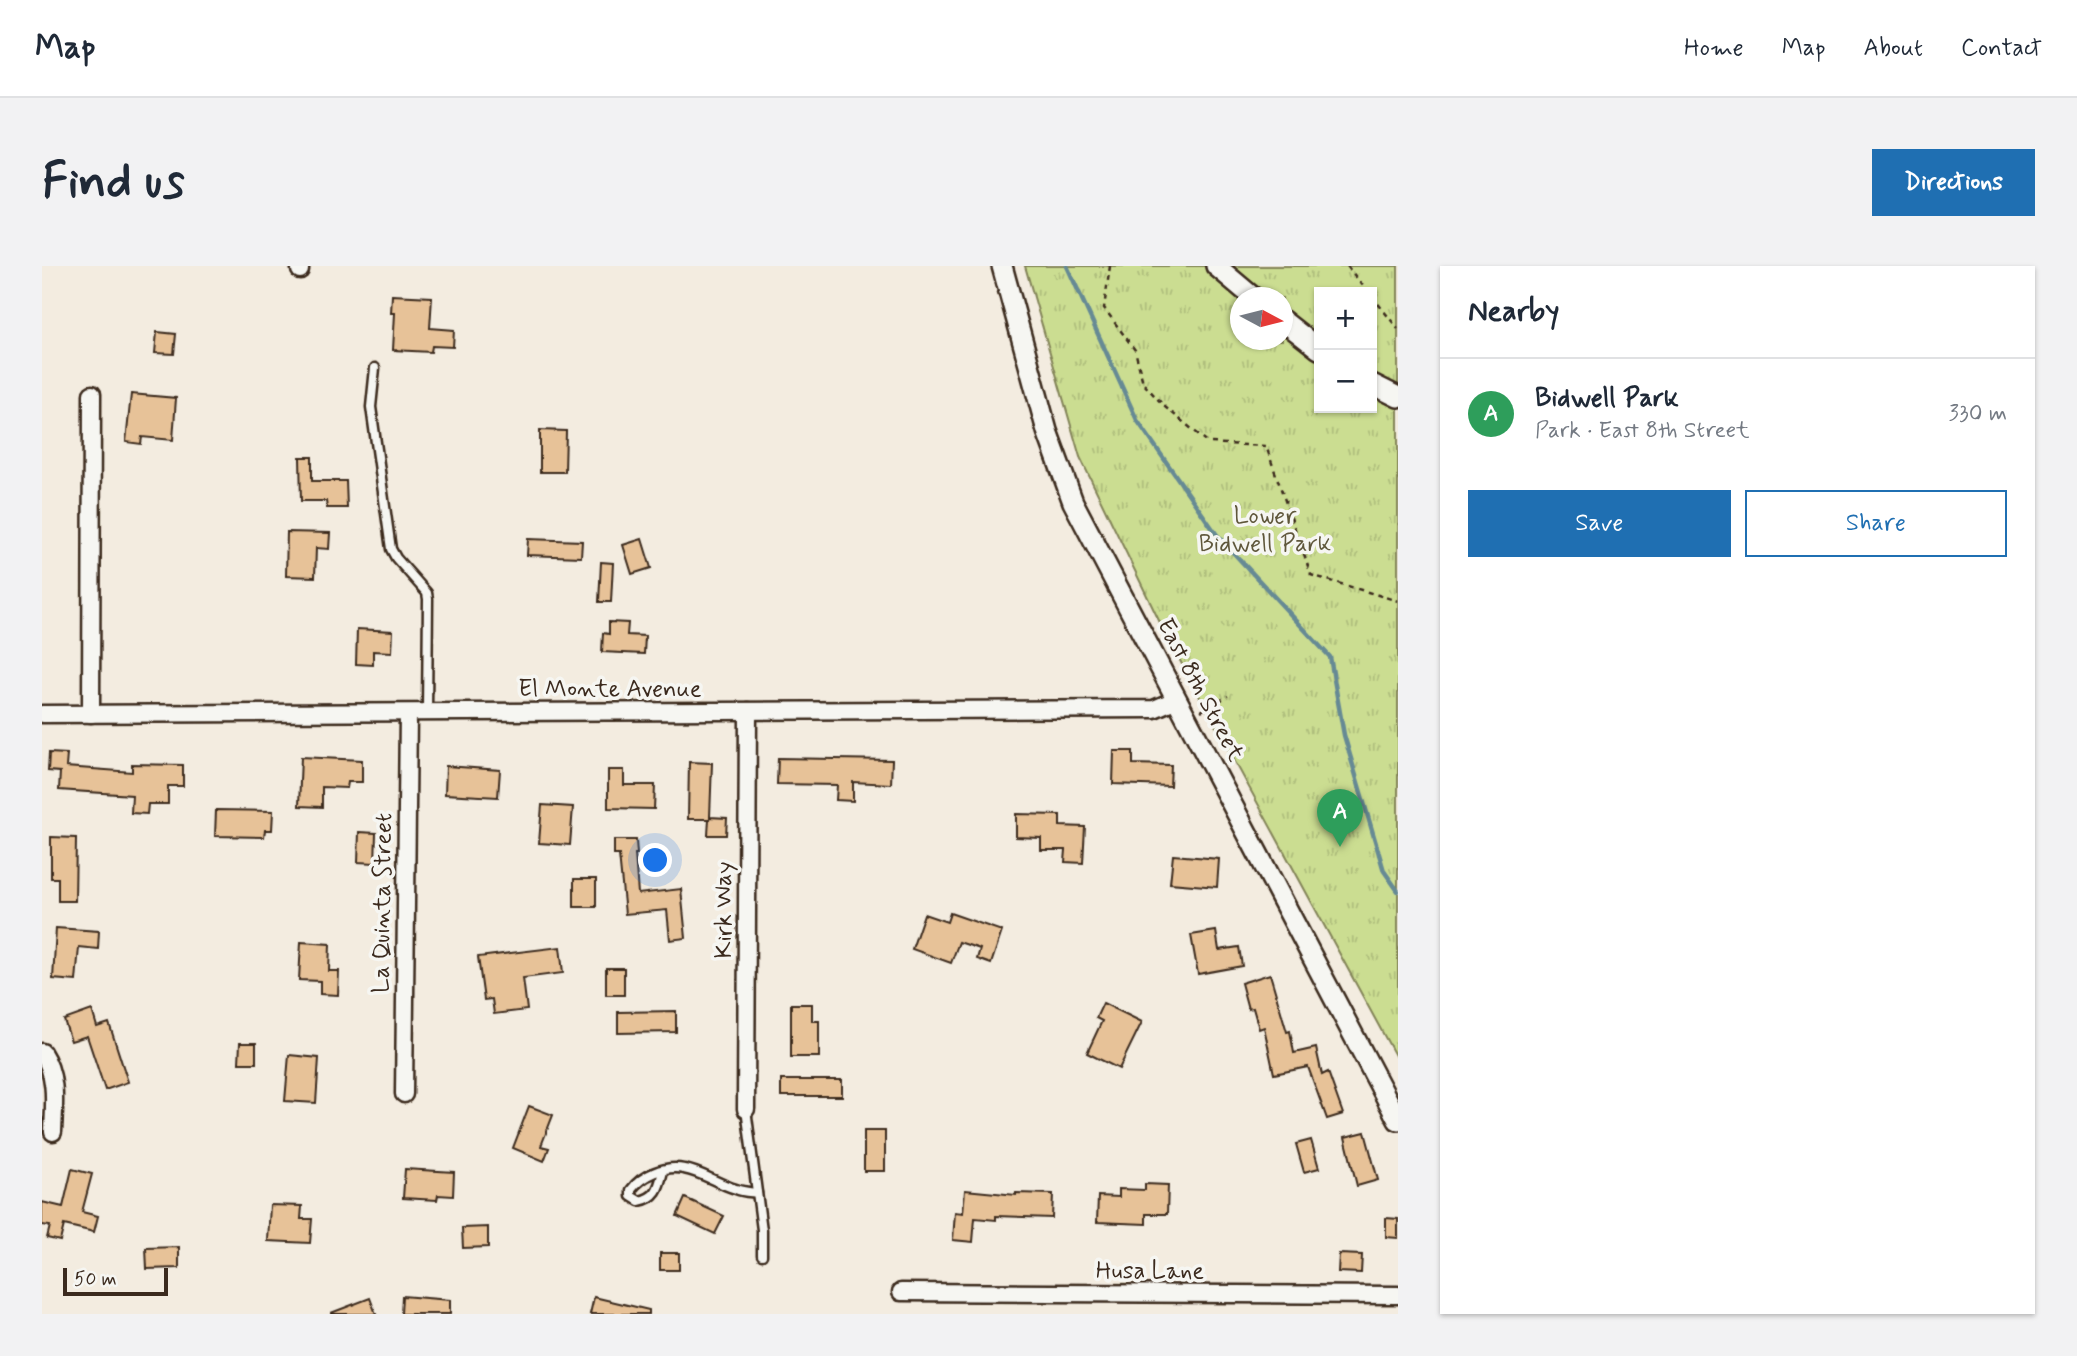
<!DOCTYPE html>
<html lang="en">
<head>
<meta charset="utf-8">
<style>
	:root { --surface:#fff; --page:#f2f2f3; --text:#1f2937; --muted:#747a83; --line:#e0e1e3; --accent:#1f6fb2 }
	body { margin:0; font-family:Mynerve,sans-serif; background:var(--page); color:var(--text) }
	.controls { position:absolute; right:21px; top:21px; display:grid; overflow:hidden; border-radius:0px; box-shadow:0 2px 5px #0004 }
	.controls button { width:63px; height:63px; display:grid; place-items:center; padding:0; border:0; border-bottom:2px solid var(--line); background:var(--surface); color:var(--text); font:35px sans-serif }
	.compass { position:absolute; left:1188px; top:21px; width:63px; height:63px; border-radius:50%; background:var(--surface); box-shadow:0 2px 5px #0004; rotate:97deg }
	.scale { position:absolute; left:21px; bottom:18px; width:105px; box-sizing:border-box; padding-left:7px; border:4px solid #3b2a1e; border-top:0; font-size:19px; line-height:24px; white-space:nowrap; color:#3b2a1e; -webkit-text-stroke:5px #f6f6f2; paint-order:stroke }
	.you { position:absolute; left:614px; top:595px; width:24px; height:24px; margin:-18px; border:5px solid #fff; border-radius:50%; background:#1a73e8; box-shadow:0 0 0 10px #1a73e833 }
	.badge { display:grid; place-items:center; width:46px; height:46px; border-radius:50%; background:var(--accent); color:#fff; font-size:23px; font-weight:700 }
	.pin { position:absolute; translate:-50% -58px; filter:drop-shadow(0 2px 4px #0008) }
	.pin::after { content:''; position:absolute; top:37px; width:24px; height:21px; background:inherit; clip-path:polygon(0 0,100% 0,50% 100%) }
	.list { margin:0; padding:0; list-style:none }
	h2 { display:flex; justify-content:space-between; align-items:center; height:91px; margin:0; padding:0 28px; font-size:30px }
	h2 small { font-size:23px; font-weight:400; color:var(--muted) }
	.list li { display:grid; grid-template-columns:46px 1fr auto; gap:21px; align-items:center; box-sizing:border-box; height:112px; padding:0 28px; border-top:2px solid var(--line) }
	.list b { display:block; font-size:26px; white-space:nowrap }
	.list p { margin:0; font-size:23px; white-space:nowrap; color:var(--muted) }
	.list em { font-size:23px; font-style:normal; color:var(--muted) }
	.actions { display:flex; gap:14px; padding:21px 28px }
	.actions a { flex:1; padding:16px 0; border:2px solid var(--accent); border-radius:0px; text-align:center; font-size:24px; color:var(--accent) }
	.actions .main { background:var(--accent); color:#fff }
	.map { position:relative; flex:none; width:1356px; height:1048px; overflow:hidden; border-radius:0px }
	header { display:flex; align-items:center; gap:42px; box-sizing:border-box; height:98px; padding:0 35px; background:var(--surface); border-bottom:2px solid var(--line) }
	header strong { font-size:33px }
	nav { display:flex; gap:38px; margin-inline-start:auto; font-size:24px }
	.intro { display:flex; align-items:center; justify-content:space-between; box-sizing:border-box; height:168px; padding:0 42px }
	h1 { margin:0; font-size:49px }
	.button { padding:18px 32px; border-radius:0px; background:var(--accent); color:#fff; font-size:24px; font-weight:700 }
	main { display:flex; gap:42px; padding:0 42px }
	aside { flex:1; background:var(--surface); border-radius:0px; box-shadow:0 2px 5px #0004 }
	.map>svg:first-child { display:block }
	.park { fill:url(#park-tufts); stroke:#838458; stroke-width:2; fill-rule:evenodd }
	.lines { fill:none; stroke-linecap:round; stroke-linejoin:round }
	.stream { stroke:#668a94; stroke-width:4.5 }
	.building { fill:#e7c298; stroke:#3b2a1e; stroke-width:2 }
	.service-casing { stroke:#3b2a1e; stroke-width:13 }
	.minor-casing { stroke:#3b2a1e; stroke-width:21 }
	.tertiary-casing { stroke:#3b2a1e; stroke-width:24 }
	.path { stroke:#3b2a1e; stroke-width:2.5; stroke-dasharray:5 5; stroke-linecap:butt }
	.service { stroke:#f6f6f2; stroke-width:8 }
	.minor { stroke:#f6f6f2; stroke-width:16 }
	.tertiary { stroke:#f6f6f2; stroke-width:19 }
	.labels { text-anchor:middle; dominant-baseline:central; stroke-width:7; stroke-linejoin:round; paint-order:stroke }
	.park-label { font-size:24px; fill:#5f573b; stroke:#f6f6f2 }
	.street-label { font-size:24px; fill:#3b2a1e; stroke:#f6f6f2 }
</style>
</head>
<body>
<header>
<strong>Map</strong>
<nav><a>Home</a><a>Map</a><a>About</a><a>Contact</a></nav>
</header>
<div class="intro"><h1>Find us</h1><a class="button">Directions</a></div>
<main>
<div class="map">
<svg width="1356" height="1048" viewBox="0 0 1356 1048">
	<defs>
		<pattern id="park-tufts" width="24" height="20" patternUnits="userSpaceOnUse" patternTransform="scale(1.75)"><rect width="24" height="20" fill="#cbdd91"/><path d="M3 7l-1-3M5 7V3M7 7l1-3M15 17l-1-3M17 17v-4M19 17l1-3" fill="none" stroke="#afbe7d"/></pattern>
	</defs>
	<rect width="100%" height="100%" fill="#f3ece0"/>
	<filter id="ink" filterUnits="userSpaceOnUse"><feTurbulence type="fractalNoise" baseFrequency=".0143" numOctaves="2"/><feDisplacementMap in="SourceGraphic" scale="14" xChannelSelector="R" yChannelSelector="G"/><feConvolveMatrix kernelMatrix="1 2 1 2 8 2 1 2 1" color-interpolation-filters="sRGB"/></filter>
	<g filter="url(#ink)">
		<!-- park -->
		<path class="park" d="M983 0H1356V795L1123 367 1038 191ZM1277 26H1330V142H1277ZM1198 32H1240V74H1198Z"/>
		<g class="lines">
			<!-- stream -->
			<path class="stream" d="M1025 0 1095 154 1175 269 1288 391 1302 469 1342 605 1356 625"/>
		</g>
		<!-- building -->
		<g class="building">
			<path d="M350 29 390 31 388 62 412 64 411 81 390 80 389 86 351 84 353 47H349Z"/>
			<path d="M115 66 134 68 132 88 113 87Z"/>
			<path d="M89 128 134 132 131 174 100 171 99 178 84 176Z"/>
			<path d="M498 164 524 165 523 206H498Z"/>
			<path d="M258 191H270V215H304L305 242H285L284 235H259Z"/>
			<path d="M245 266 288 267 287 283 274 282 273 311 244 310Z"/>
			<path d="M486 273 540 275 539 291 485 289Z"/>
			<path d="M600 273 609 302 590 308 581 279Z"/>
			<path d="M559 296 571 297 569 336H557Z"/>
			<path d="M567 356 586 357 585 369 603 370 602 388 560 386 561 367 567 368Z"/>
			<path d="M315 363 351 365 350 386 331 385V399L314 398Z"/>
			<path d="M1072 485H1091V498L1129 499 1128 520 1071 518Z"/>
			<path d="M7 487 25 488 24 501 90 506V498L141 499V520H126V538H106L105 548 89 547 90 529 17 524 18 506 6 505Z"/>
			<path d="M259 491 320 494V516H306L305 522 280 521V541L257 540Z"/>
			<path d="M736 492 850 494 849 518 811 516V535L794 534 795 519 735 518Z"/>
			<path d="M647 496 670 497 668 551 685 552 684 569H666L667 553H646Z"/>
			<path d="M404 500 458 504 456 531 403 528Z"/>
			<path d="M566 504H582V519H613L612 543 566 542Z"/>
			<path d="M500 539 531 541 528 579 497 577Z"/>
			<path d="M174 544 231 545 230 564H223L222 571 173 570Z"/>
			<path d="M974 548 1018 549V560L1043 561 1041 597 1023 596 1024 584H999V572L974 571Z"/>
			<path d="M317 566 334 567 333 597 316 596Z"/>
			<path d="M9 571 34 572 33 635H16V612H9Z"/>
			<path d="M572 574H594L595 588H593L596 628 639 623 644 672 628 674 625 644 583 648 577 589H572Z"/>
			<path d="M1131 589 1177 593 1175 621 1128 617Z"/>
			<rect x="532" y="613" width="22" height="28"/>
			<path d="M908 647 960 665 949 698 935 693 938 683 917 676 909 697 870 683 882 648 905 656Z"/>
			<path d="M14 662 57 665 56 683 37 681 34 715 11 713Z"/>
			<path d="M1174 665 1177 684 1197 681 1200 700 1156 708 1149 669Z"/>
			<path d="M259 676 288 678 287 705H297L296 729 278 728V715L257 714Z"/>
			<path d="M518 681 521 707 481 712 485 744 452 748 450 733 442 734 436 691Z"/>
			<rect x="564" y="702" width="18" height="27"/>
			<path d="M1228 708 1245 766 1248 765 1252 787 1274 782 1280 809 1286 806 1301 848 1285 853 1266 801 1232 808 1222 761 1217 763 1211 742 1206 743 1199 717Z"/>
			<path d="M1061 737 1100 756 1077 803 1045 787 1060 755 1054 752Z"/>
			<path d="M749 738H770V755H777V791H749Z"/>
			<path d="M50 744 55 761 67 757 86 816 63 824 45 770 29 775 22 754Z"/>
			<path d="M634 745V766L576 767V746Z"/>
			<path d="M198 777H214V797H197Z"/>
			<path d="M247 789 277 792 274 837 243 835Z"/>
			<rect x="739" y="814" width="61" height="16"/>
			<path d="M487 840 511 849 499 880 507 882 502 895 471 882Z"/>
			<rect x="822" y="865" width="21" height="40"/>
			<path d="M1323 866 1336 914 1315 920 1303 871Z"/>
			<path d="M1269 874 1277 902 1262 906 1254 878Z"/>
			<path d="M30 903 50 908 40 946 56 950 52 966 22 959 18 975 5 972 8 960 0 959V936L21 941Z"/>
			<path d="M363 903 412 906 411 930 396 929 395 934 361 932Z"/>
			<path d="M1103 918 1126 919 1125 948H1104V958L1055 956 1056 930 1077 931V923L1103 924Z"/>
			<path d="M923 924 974 929V927L1011 928 1010 952 954 950V954L933 952 931 976 911 974 913 946 921 947Z"/>
			<path d="M643 932 682 950 673 968 635 950Z"/>
			<path d="M228 939 260 940 259 953H270L268 977 226 975Z"/>
			<path d="M1344 952 1356 953V972L1344 971Z"/>
			<path d="M446 961V981L421 982 420 962Z"/>
			<path d="M137 981V1002L105 1003 104 982Z"/>
			<rect x="618" y="987" width="19" height="17"/>
			<path d="M1297 988 1320 989 1319 1007 1296 1006Z"/>
			<path d="M360 1030 408 1034V1048H359Z"/>
			<path d="M552 1031 607 1044V1048H548Z"/>
			<path d="M328 1032 334 1048H289V1047Z"/>
		</g>
		<g class="lines">
			<defs>
				<g id="service">
					<path d="M333 102 329 141 349 283 354 292 385 327 386 333 385 447"/>
					<path d="M704 843 720 964V989"/>
					<path d="M621 905C617 921 615 932 597 935L589 930V924C600 909 623 899 642 903 660 906 676 918 694 923 701 926 708 926 715 927"/>
				</g>
				<g id="minor">
					<path d="M258 0V4"/>
					<path d="M0 448 1112 443 1135 433"/>
					<path d="M49 448 50 128"/>
					<path d="M0 786C16 811 12 838 11 866"/>
					<path d="M362 828 366 447"/>
					<path d="M704 843 706 445"/>
					<path d="M859 1026 1356 1029"/>
				</g>
				<g id="tertiary">
					<path d="M960 0 1005 165 1031 236 1356 854"/>
					<path d="M1174 0 1212 32"/>
					<path d="M1240 54 1277 83"/>
					<path d="M1330 118 1356 131"/>
				</g>
			</defs>
			<!-- service casing -->
			<use href="#service" class="service-casing"/>
			<!-- minor casing -->
			<use href="#minor" class="minor-casing"/>
			<!-- tertiary casing -->
			<use href="#tertiary" class="tertiary-casing"/>
			<!-- path -->
			<g class="path">
				<path d="M1068 0 1062 42 1093 84 1101 117 1123 141 1167 177 1224 180 1269 309 1356 335"/>
				<path d="M1305 0 1326 26"/>
				<path d="M1330 30 1356 63"/>
				<path d="M1159 445 1186 430"/>
			</g>
			<!-- service -->
			<use href="#service" class="service"/>
			<!-- minor -->
			<use href="#minor" class="minor"/>
			<!-- tertiary -->
			<use href="#tertiary" class="tertiary"/>
		</g>
	</g>
	<g class="labels">
		<!-- park labels -->
		<g class="park-label">
			<text x="1223" y="250">Lower<tspan x="1223" dy="28">Bidwell Park</tspan></text>
		</g>
		<!-- street labels -->
		<g class="street-label">
			<text x="568" y="423">El Monte Avenue</text>
			<text transform="translate(1158 424) rotate(62)">East 8th Street</text>
			<text transform="translate(341 637) rotate(-89)">La Quinta Street</text>
			<text transform="translate(682 644) rotate(-90)">Kirk Way</text>
			<text x="1108" y="1005">Husa Lane</text>
		</g>
	</g>
</svg>
<div class="controls">
<button>+</button>
<button>−</button>
</div>
<svg class="compass" viewBox="-18 -18 36 36"><path d="M0-13l5 13h-10z" fill="#e53935"/><path d="M0 13l5-13h-10z" fill="#747a83"/></svg>
<div class="scale">50 m</div>
<div class="you"></div>
<div class="pin badge" style="left:1298px;top:581px;background:#2e9e5b">A</div>
</div>
<aside>
<h2>Nearby<small></small></h2>
<ul class="list">
<li><span class="badge" style="background:#2e9e5b">A</span><div><b>Bidwell Park</b><p>Park · East 8th Street</p></div><em>330 m</em></li>
</ul>
<div class="actions"><a class="main">Save</a><a>Share</a></div>
</aside>
</main>
</body>
</html>
